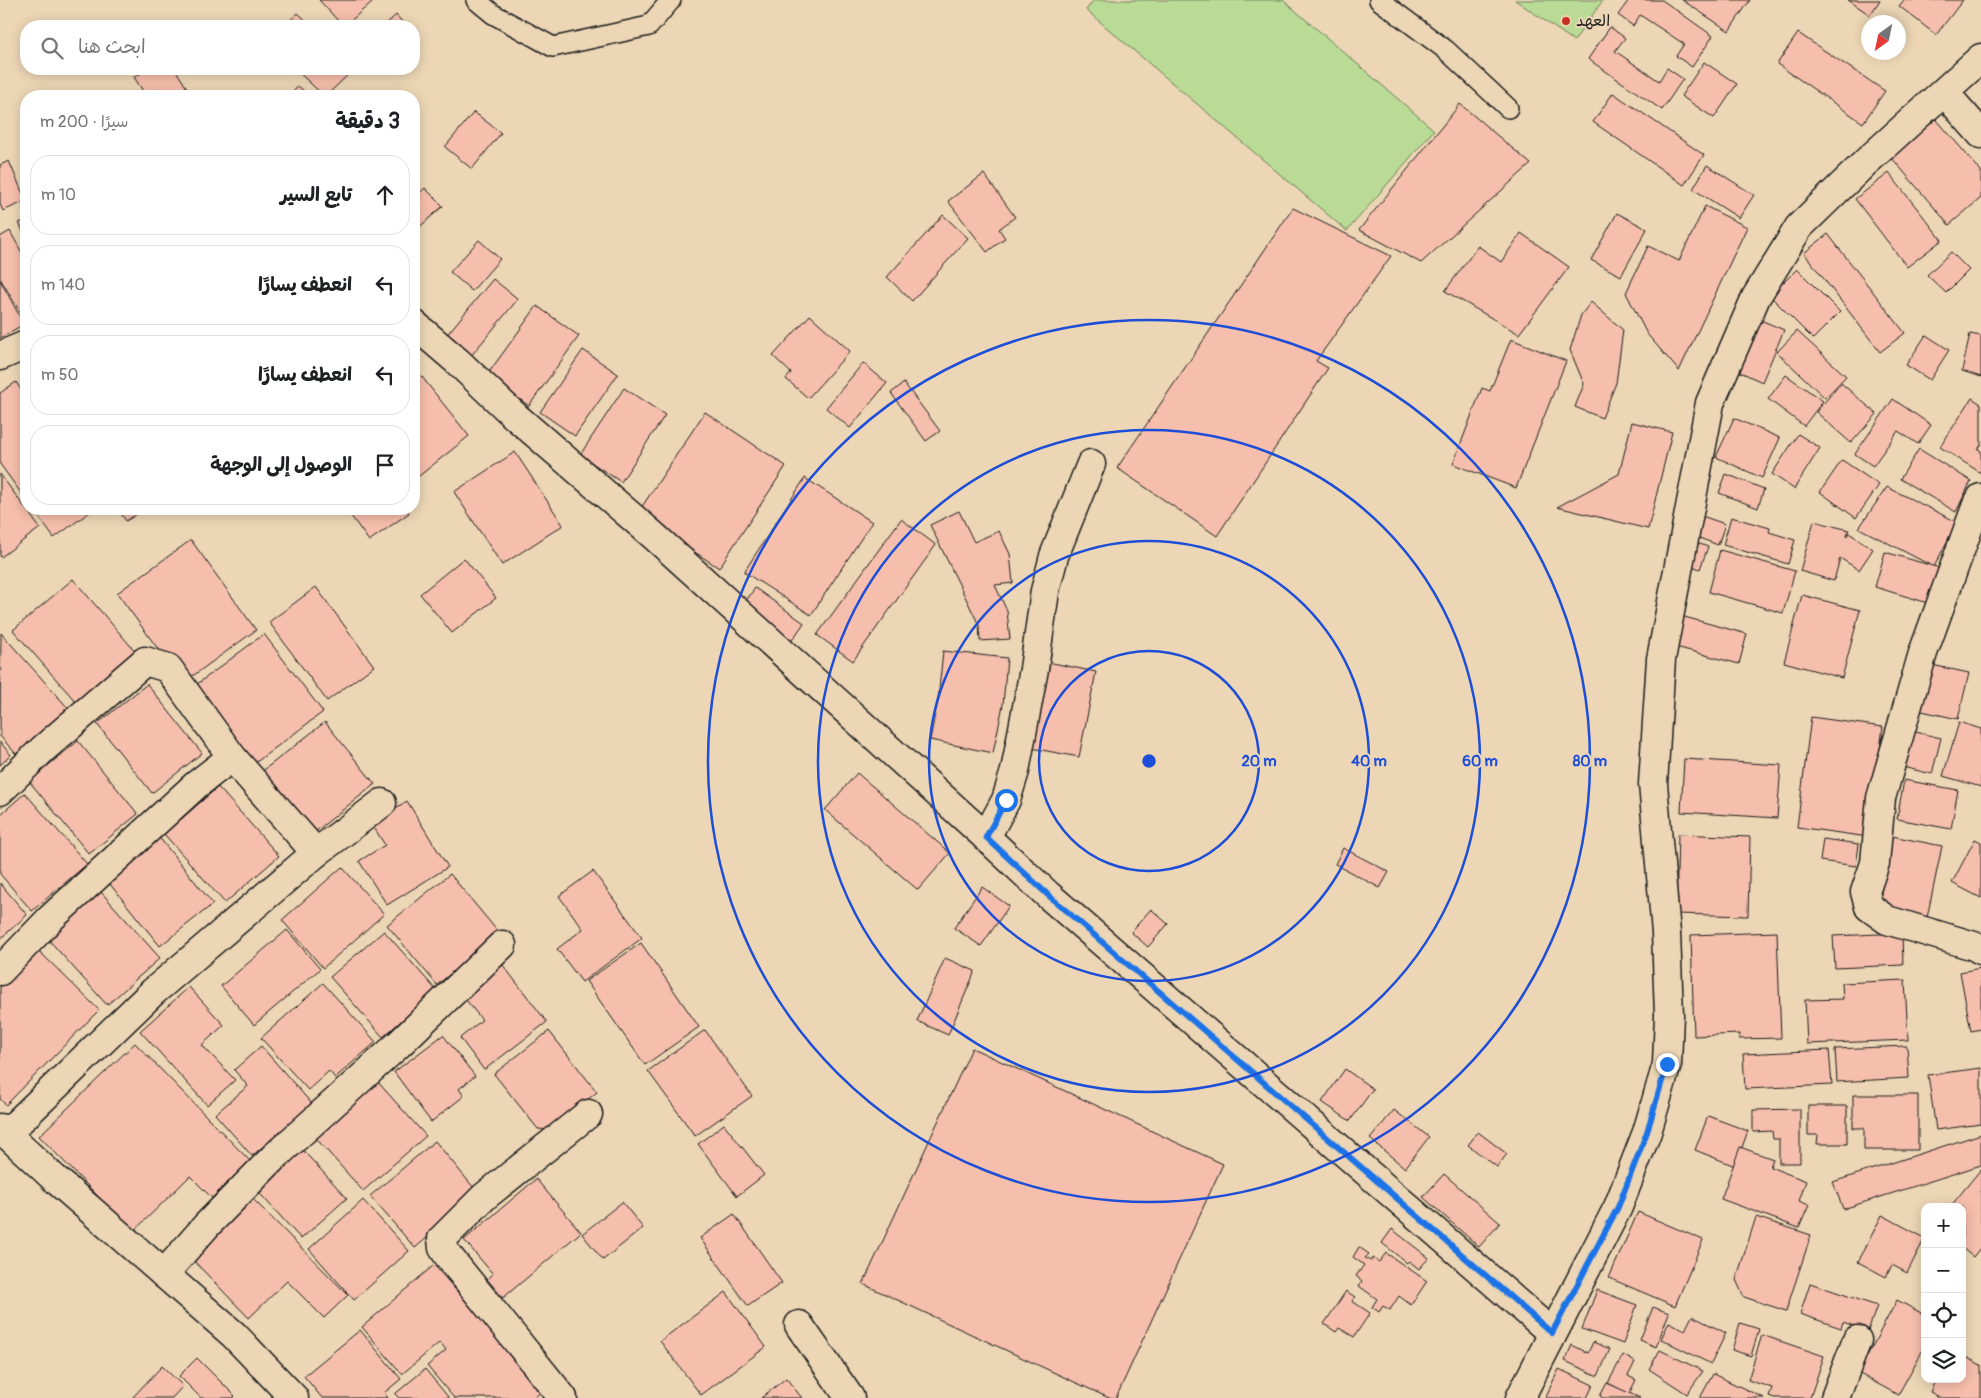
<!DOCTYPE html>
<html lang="ar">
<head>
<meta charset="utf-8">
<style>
	:root { --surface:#fff; --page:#f6f6f6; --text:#202124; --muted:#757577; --line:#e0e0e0 }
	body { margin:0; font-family:Pangolin,"Playpen Sans Arabic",sans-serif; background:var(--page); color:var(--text); direction:rtl }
	.controls { position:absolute; right:15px; bottom:15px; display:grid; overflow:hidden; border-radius:10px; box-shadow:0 2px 12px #0003 }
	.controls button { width:45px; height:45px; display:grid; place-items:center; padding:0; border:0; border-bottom:1px solid var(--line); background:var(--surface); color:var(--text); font:25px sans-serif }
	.compass { position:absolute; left:1861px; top:15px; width:45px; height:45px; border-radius:50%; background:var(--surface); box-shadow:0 2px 12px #0003; rotate:213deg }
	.stop { position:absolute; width:15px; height:15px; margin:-11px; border:4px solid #1a73e8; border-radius:50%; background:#fff }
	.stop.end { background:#1a73e8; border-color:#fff; box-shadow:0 1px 5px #0008 }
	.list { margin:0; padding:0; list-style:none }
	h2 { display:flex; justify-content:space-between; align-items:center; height:65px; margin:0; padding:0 20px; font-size:21px }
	h2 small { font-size:16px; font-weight:400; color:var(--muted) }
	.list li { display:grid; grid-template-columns:32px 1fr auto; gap:15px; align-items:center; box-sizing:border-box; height:80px; margin:0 10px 10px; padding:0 10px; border:1px solid var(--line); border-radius:20px }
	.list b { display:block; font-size:19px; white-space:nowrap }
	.list em { font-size:16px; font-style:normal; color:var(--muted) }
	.icon { flex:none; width:28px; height:28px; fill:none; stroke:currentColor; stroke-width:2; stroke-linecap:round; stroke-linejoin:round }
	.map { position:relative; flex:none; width:1981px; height:1398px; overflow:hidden; direction:ltr }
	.search { position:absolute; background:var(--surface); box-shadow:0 2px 12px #0003; left:20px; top:20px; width:400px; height:55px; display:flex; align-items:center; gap:12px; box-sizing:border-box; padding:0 18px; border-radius:20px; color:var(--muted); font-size:19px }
	.panel { position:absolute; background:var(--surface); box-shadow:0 2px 12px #0003; left:20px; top:90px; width:400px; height:425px; border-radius:20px; direction:rtl }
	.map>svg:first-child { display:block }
	.green { fill:#b9db95; stroke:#6a7c58 }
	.building { fill:#f6beac; stroke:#1c1c1c }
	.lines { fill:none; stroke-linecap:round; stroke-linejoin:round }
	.service-casing { stroke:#1c1c1c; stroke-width:22 }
	.minor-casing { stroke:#1c1c1c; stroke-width:31 }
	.tertiary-casing { stroke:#1c1c1c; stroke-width:31 }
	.service { stroke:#ecd6b5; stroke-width:19 }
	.minor { stroke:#ecd6b5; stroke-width:28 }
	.tertiary { stroke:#ecd6b5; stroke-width:28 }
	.route { stroke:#1a73e8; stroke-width:6 }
	.ring { fill:none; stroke:#1d4ed8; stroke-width:2.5 }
	.poi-dot { fill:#c8321e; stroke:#ecd6b5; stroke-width:2 }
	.labels { text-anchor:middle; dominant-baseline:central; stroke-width:4; stroke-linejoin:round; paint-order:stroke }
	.poi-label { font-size:16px; fill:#1c1c1c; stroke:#ecd6b5; text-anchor:start }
	.centre { fill:#1d4ed8; stroke:#ecd6b5; stroke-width:2.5 }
	.ring-label { font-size:15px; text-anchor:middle; font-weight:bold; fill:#1d4ed8; stroke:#ecd6b5; stroke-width:4; stroke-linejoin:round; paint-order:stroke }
</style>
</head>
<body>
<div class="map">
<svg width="1981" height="1398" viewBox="0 0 1981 1398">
	<rect width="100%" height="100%" fill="#ecd6b5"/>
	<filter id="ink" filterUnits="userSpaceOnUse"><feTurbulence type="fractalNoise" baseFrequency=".02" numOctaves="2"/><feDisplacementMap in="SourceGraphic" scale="10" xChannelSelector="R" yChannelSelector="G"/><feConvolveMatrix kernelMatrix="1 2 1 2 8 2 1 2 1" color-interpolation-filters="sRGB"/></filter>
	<g filter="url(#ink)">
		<!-- green -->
		<g class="green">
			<path d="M1094 0H1283L1434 130 1347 231 1086 10Z"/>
			<path d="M1515 0H1603L1574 41Z"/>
		</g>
		<!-- building -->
		<g class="building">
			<path d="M319 0H374L345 26H343Z"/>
			<path d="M1629 0H1662L1713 36 1692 67 1676 56 1684 44 1640 15 1633 26 1618 15Z"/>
			<path d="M1682 0H1750L1729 31Z"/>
			<path d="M1848 0H1880L1870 15Z"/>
			<path d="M1904 0H1963L1936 35 1899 6Z"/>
			<path d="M298 13 312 26H284Z"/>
			<path d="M396 15 406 26H384Z"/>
			<path d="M1610 27 1625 38 1615 51 1659 81 1667 68 1683 79 1662 110 1588 59Z"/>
			<path d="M1798 33 1885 91 1863 123 1777 64Z"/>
			<path d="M1704 62 1737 84 1714 118 1681 96Z"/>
			<path d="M149 69H175L192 96H146L134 77Z"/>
			<path d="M295 69H354L326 96H324Z"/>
			<path d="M298 86 310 96H290Z"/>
			<path d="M1613 93 1704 155 1684 185 1593 122Z"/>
			<path d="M1460 104 1531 164 1421 263 1359 230Z"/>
			<path d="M474 112 501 133 472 169 445 147Z"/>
			<path d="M1936 119 1981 171V198L1949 225 1891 157Z"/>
			<path d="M9 161 26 201 3 211 0 204V165Z"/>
			<path d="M1707 165 1754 195 1739 218 1693 189Z"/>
			<path d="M1889 173 1942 240 1907 267 1855 199Z"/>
			<path d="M984 174 1015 217 999 229 1005 238 987 252 948 201Z"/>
			<path d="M425 188 443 206 414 232V198Z"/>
			<path d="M1705 206 1747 227 1679 371 1647 334 1626 293 1648 246 1679 261Z"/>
			<path d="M1293 208 1391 256 1316 361 1328 368 1217 536 1117 468Z"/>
			<path d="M1617 213 1647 229 1621 276 1591 260Z"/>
			<path d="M943 215 968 238 912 301 887 277Z"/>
			<path d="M26 220V237L19 223Z"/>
			<path d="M10 231 26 260V318L24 319 0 278V237Z"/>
			<path d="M1521 233 1569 267 1519 334 1445 291 1478 246 1501 262Z"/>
			<path d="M1828 234 1905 333 1880 352 1804 253Z"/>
			<path d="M479 240 500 259 472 291 450 272Z"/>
			<path d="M1951 252 1969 270 1946 293 1927 275Z"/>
			<path d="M1797 269 1840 312 1813 339 1770 296Z"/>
			<path d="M493 279 518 299 470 357 445 337Z"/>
			<path d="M0 280 24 324 0 338Z"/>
			<path d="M1591 302 1623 330 1616 383 1602 418 1575 407 1584 384 1570 350 1581 315Z"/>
			<path d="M537 306 579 336 529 406 487 375Z"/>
			<path d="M810 315 850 351 808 398 786 379 791 373 773 356Z"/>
			<path d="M1756 318 1784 330 1762 382 1734 369Z"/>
			<path d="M1797 331 1846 376 1825 398 1777 352Z"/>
			<path d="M1970 334 1981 336V377L1962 371Z"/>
			<path d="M1926 335 1949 350 1930 380 1906 365Z"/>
			<path d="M1511 339 1566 361 1516 488 1453 464 1482 388 1490 391Z"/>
			<path d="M583 350 618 374 575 436 540 412Z"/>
			<path d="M863 363 887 383 850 428 826 408Z"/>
			<path d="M414 367 469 436 414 480Z"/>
			<path d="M1786 375 1823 401 1804 426 1768 399Z"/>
			<path d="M16 382 26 397V500L0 464V393Z"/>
			<path d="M904 383 940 431 926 441 891 393Z"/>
			<path d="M1841 383 1877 414 1851 443 1816 412Z"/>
			<path d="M624 388 665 415 621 482 580 455Z"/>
			<path d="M1972 398 1981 404V445L1978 449 1981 451V473L1940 447Z"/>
			<path d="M1893 399 1931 425 1918 444 1898 431 1873 466 1855 454Z"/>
			<path d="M705 412 786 466 719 568 637 514Z"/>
			<path d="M1734 418 1780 438 1762 478 1716 457Z"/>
			<path d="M1632 422 1672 432 1648 529 1557 507 1619 474Z"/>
			<path d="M1798 434 1820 448 1794 489 1772 474Z"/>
			<path d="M1919 449 1971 481 1956 512 1900 479Z"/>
			<path d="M515 452 563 525 502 565 454 492Z"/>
			<path d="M1842 460 1879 485 1856 518 1820 492Z"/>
			<path d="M0 474 40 528 1 557 0 556Z"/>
			<path d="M1726 474 1764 489 1758 508 1719 493Z"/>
			<path d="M805 478 872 522 811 615 744 572Z"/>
			<path d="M1887 487 1957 522 1934 567 1859 528Z"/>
			<path d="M33 509H94L54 538Z"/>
			<path d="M118 509H145L126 521Z"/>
			<path d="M346 509H406L409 513 369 541Z"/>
			<path d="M959 511 974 542 999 531 1010 554 1013 583 995 585 1007 611 1010 639 980 641 979 625 930 525Z"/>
			<path d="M1699 515 1725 524 1718 545 1691 535Z"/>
			<path d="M1731 517 1770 528 1769 532 1795 540 1788 564 1723 545Z"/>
			<path d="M901 519 936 545 853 661 817 635Z"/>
			<path d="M1814 521 1849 530 1846 537 1849 533 1873 549 1859 570 1840 558 1834 581 1800 571Z"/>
			<path d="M191 540 256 630 183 683 117 593Z"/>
			<path d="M1692 541 1708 547 1700 569 1684 563Z"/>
			<path d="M1720 550 1795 571 1783 613 1709 592Z"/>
			<path d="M1885 552 1943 569 1928 603 1875 587Z"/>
			<path d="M464 558 496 598 452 633 420 594Z"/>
			<path d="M73 579 135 651 76 702 13 630Z"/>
			<path d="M316 587 374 666 327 701 269 622Z"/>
			<path d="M755 588 804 623 790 643 741 608Z"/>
			<path d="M1802 595 1860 610 1842 678 1784 662Z"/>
			<path d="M1681 616 1747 634 1739 664 1672 646Z"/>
			<path d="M1 633 68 708 16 754 0 736Z"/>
			<path d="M264 634 323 712 255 763 196 685Z"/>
			<path d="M943 651 1007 658 1003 705 993 753 930 740 938 699Z"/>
			<path d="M1043 661 1096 672 1079 757 1026 747Z"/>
			<path d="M1927 664 1969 673 1958 719 1917 710Z"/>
			<path d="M147 684 202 753 152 793 97 724Z"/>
			<path d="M1811 717 1883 727 1868 837 1797 827Z"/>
			<path d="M325 722 375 784 310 836 260 773Z"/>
			<path d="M1959 722 1981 729V787L1943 776Z"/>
			<path d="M1903 729 1941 738 1932 774 1894 765Z"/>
			<path d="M78 741 138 814 89 854 29 781Z"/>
			<path d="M0 742 11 755 0 765Z"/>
			<path d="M1684 759 1781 765 1777 818 1681 812Z"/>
			<path d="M857 773 950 853 918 890 825 810Z"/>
			<path d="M1904 780 1958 790 1951 829 1897 819Z"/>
			<path d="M218 787 279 856 225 903 164 834Z"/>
			<path d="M25 793 87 864 32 911 0 874V815Z"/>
			<path d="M407 801 448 867 387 905 359 861 385 845 371 823Z"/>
			<path d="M1678 834 1750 837 1748 916 1676 914Z"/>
			<path d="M158 836 213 904 160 946 105 878Z"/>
			<path d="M1892 836 1942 846 1927 918 1878 908Z"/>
			<path d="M1823 839 1859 844 1856 866 1820 861Z"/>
			<path d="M1975 839 1981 842V898L1952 883Z"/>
			<path d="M1343 848 1389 872 1380 888 1335 864Z"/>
			<path d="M342 867 384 914 323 968 282 920Z"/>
			<path d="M593 871 642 938 582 982 557 949 583 929 559 896Z"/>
			<path d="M450 874 499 933 437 985 387 925Z"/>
			<path d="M0 883 27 915 0 939Z"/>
			<path d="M982 887 1009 906 981 946 954 928Z"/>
			<path d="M101 892 160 958 107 1005 48 939Z"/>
			<path d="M1151 909 1168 924 1148 947 1131 932Z"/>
			<path d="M287 930 320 969 254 1025 221 986Z"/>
			<path d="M384 931 436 990 383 1037 330 977Z"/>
			<path d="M1777 932 1781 1038 1739 1039V1034L1694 1036 1691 935Z"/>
			<path d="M1902 933 1903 965 1835 968 1833 936Z"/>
			<path d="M641 943 699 1027 645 1065 586 981Z"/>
			<path d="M37 949 99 1010 6 1105 0 1099V987Z"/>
			<path d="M945 958 975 971 948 1035 917 1021Z"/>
			<path d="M499 960 547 1022 484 1070 460 1038 482 1020 459 991Z"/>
			<path d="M1981 968V1029L1971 1031 1960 972Z"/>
			<path d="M1905 980 1908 1040 1807 1044 1805 1000 1843 999 1842 983Z"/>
			<path d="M323 983 376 1042 335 1078 329 1071 308 1090 261 1038Z"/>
			<path d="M189 987 224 1025 202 1045 235 1080 207 1105 140 1031Z"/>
			<path d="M705 1030 752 1096 695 1136 648 1071Z"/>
			<path d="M549 1031 597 1092 550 1130 538 1129 494 1074Z"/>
			<path d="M443 1035 475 1076 459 1089 464 1096 431 1122 394 1072Z"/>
			<path d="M135 1043 250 1161 212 1198 190 1176 133 1232 39 1136Z"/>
			<path d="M261 1046 312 1104 252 1156 215 1114 248 1086 234 1070Z"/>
			<path d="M1907 1046 1909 1078 1837 1082 1835 1049Z"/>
			<path d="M972 1048 1223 1164 1116 1398H1109L863 1284Z"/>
			<path d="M1829 1050 1832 1085 1745 1089 1743 1054Z"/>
			<path d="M1981 1068V1124L1936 1130 1928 1075Z"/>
			<path d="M1345 1069 1373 1089 1350 1121 1322 1102Z"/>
			<path d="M376 1080 426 1136 363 1191 313 1135Z"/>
			<path d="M1853 1095H1918V1150H1864V1128H1853Z"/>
			<path d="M1808 1106H1847V1144H1817L1818 1135H1808Z"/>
			<path d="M1800 1109V1163H1779V1139H1773L1772 1131 1753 1132V1110Z"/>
			<path d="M1394 1110 1429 1137 1405 1168 1370 1139Z"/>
			<path d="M1708 1116 1748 1131 1735 1166 1695 1150Z"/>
			<path d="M724 1124 764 1175 737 1196 698 1144Z"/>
			<path d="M1478 1132 1507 1154 1497 1167 1468 1145Z"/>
			<path d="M1981 1134V1165L1843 1209 1833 1182Z"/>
			<path d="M435 1141 479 1194 415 1248 370 1196Z"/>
			<path d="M298 1145 347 1198 301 1239 253 1186Z"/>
			<path d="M1740 1147 1773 1159 1770 1167 1806 1181 1799 1201 1809 1205 1799 1228 1721 1199Z"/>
			<path d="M1981 1169V1247L1973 1257 1962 1248V1207H1950Z"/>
			<path d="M1444 1174 1500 1223 1479 1247 1423 1197Z"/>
			<path d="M536 1179 581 1232 503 1298 487 1279 493 1274 464 1240Z"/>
			<path d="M252 1198 348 1295 324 1318 287 1281 249 1318 191 1258Z"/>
			<path d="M363 1200 409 1251 354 1300 309 1249Z"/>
			<path d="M622 1202 643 1228 603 1260 582 1234Z"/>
			<path d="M1638 1212 1703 1240 1675 1306 1609 1278Z"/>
			<path d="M734 1214 782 1283 748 1306 700 1238Z"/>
			<path d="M1882 1215 1925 1238 1907 1273 1892 1265 1886 1277 1858 1262Z"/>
			<path d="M1756 1217 1811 1235 1786 1311 1744 1297 1736 1280Z"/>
			<path d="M1392 1229 1429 1258 1419 1269 1409 1261 1407 1263 1382 1243Z"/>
			<path d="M1359 1247 1369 1254 1365 1258 1371 1261 1373 1258 1379 1262 1386 1253 1427 1281 1411 1305 1399 1296 1390 1310 1383 1306 1379 1312 1372 1307 1377 1299 1359 1286 1362 1281 1356 1276 1364 1265 1353 1257Z"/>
			<path d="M434 1265 543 1390 534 1398H454L427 1366 446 1350 440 1342 402 1374 362 1327Z"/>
			<path d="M1810 1283 1877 1306 1868 1331 1843 1322 1841 1328 1800 1314Z"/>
			<path d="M1597 1290 1637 1305 1623 1344 1582 1329Z"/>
			<path d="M1346 1291 1355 1297 1352 1301 1370 1313 1354 1337 1339 1328 1336 1332 1324 1324Z"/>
			<path d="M726 1292 766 1347 701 1395 660 1341Z"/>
			<path d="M1897 1300 1925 1315V1346L1898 1395 1858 1373Z"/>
			<path d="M1653 1307 1669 1313 1656 1347 1640 1340Z"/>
			<path d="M1692 1316 1726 1333 1711 1364 1661 1339 1669 1322 1685 1330Z"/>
			<path d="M1740 1323 1759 1329 1751 1356 1732 1350Z"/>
			<path d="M360 1330 401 1379 384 1393 388 1398H322L304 1376Z"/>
			<path d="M1762 1335 1824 1356 1810 1398H1774L1769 1396 1772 1388 1748 1380Z"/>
			<path d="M1593 1342 1610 1349 1598 1376 1565 1361 1572 1345 1588 1353Z"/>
			<path d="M1660 1350 1703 1371 1687 1394 1649 1369Z"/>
			<path d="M1623 1355 1635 1362 1628 1376 1636 1380 1629 1394 1608 1383Z"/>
			<path d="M1962 1355 1981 1365V1398H1941L1930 1392 1936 1379H1962Z"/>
			<path d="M197 1358 235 1396 233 1398H201L179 1376Z"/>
			<path d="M162 1366 183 1386 172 1398H132Z"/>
			<path d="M425 1369 449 1398H399L395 1394Z"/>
			<path d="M1559 1369 1593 1385 1587 1398H1545Z"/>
			<path d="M1713 1374 1764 1398H1700Z"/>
			<path d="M786 1378 802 1398H761Z"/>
			<path d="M1607 1383 1640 1398H1603L1600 1396Z"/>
		</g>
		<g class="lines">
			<defs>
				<g id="service">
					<path d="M476 0 493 14 553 47 649 26 671 0"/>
					<path d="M1379 0 1446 50 1508 108"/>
				</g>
				<g id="minor">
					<path d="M1944 92 1981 134"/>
					<path d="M414 324 457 361 515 416 654 536 986 837 1048 895 1552 1333"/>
					<path d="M0 356 26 345"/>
					<path d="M1981 498 1976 507 1923 653 1881 798 1875 863 1865 892 1869 907 1887 920 1974 946 1981 950"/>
					<path d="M232 757 316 853"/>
					<path d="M0 791 43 749 145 661 168 668 232 757 196 785 51 918 0 971"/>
					<path d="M986 837 1006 800 1015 771 1034 669 1045 591 1054 556 1091 464"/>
					<path d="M0 1128 54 1178 234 1335 294 1398"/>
					<path d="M6 1134 153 992 316 853 382 803"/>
					<path d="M164 1274 206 1226 273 1158 398 1045 502 945"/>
					<path d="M799 1325 850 1398"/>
					<path d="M563 1398 449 1257 443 1248 442 1239 484 1197 588 1114"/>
					<path d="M1835 1398 1857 1340"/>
				</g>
				<path id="tertiary" d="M1520 1398 1618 1207 1647 1132 1667 1064 1669 1015 1666 933 1653 784 1661 659 1710 403 1756 297 1799 227 1866 162 1981 58"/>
			</defs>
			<!-- service casing -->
			<use href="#service" class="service-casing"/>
			<!-- minor casing -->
			<use href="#minor" class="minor-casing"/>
			<!-- tertiary casing -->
			<use href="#tertiary" class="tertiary-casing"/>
			<!-- service -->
			<use href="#service" class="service"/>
			<!-- minor -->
			<use href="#minor" class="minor"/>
			<!-- tertiary -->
			<use href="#tertiary" class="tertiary"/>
		</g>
	</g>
	<g class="lines" filter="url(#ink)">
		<!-- route -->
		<path class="route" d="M1006 800 986 837 1048 895 1552 1333 1618 1207 1647 1132 1667 1064"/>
	</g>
	<!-- distance rings -->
	<g class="ring">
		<circle cx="1149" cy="761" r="110"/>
		<circle cx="1149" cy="761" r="220"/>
		<circle cx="1149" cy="761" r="331"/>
		<circle cx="1149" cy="761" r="441"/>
	</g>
	<!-- markers -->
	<circle class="poi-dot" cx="1566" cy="21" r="5"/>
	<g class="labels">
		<!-- poi labels -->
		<g class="poi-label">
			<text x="1576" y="21">العهد</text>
		</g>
	</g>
	<circle cx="1149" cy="761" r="8" class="centre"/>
	<g class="ring-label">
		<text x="1259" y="766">20 m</text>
		<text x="1369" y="766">40 m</text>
		<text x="1480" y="766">60 m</text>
		<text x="1590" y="766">80 m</text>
	</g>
</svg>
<div class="controls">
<button>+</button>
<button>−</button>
<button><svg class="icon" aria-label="locate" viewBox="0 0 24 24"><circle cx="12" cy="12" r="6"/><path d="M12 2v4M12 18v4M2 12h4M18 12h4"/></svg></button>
<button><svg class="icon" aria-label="layers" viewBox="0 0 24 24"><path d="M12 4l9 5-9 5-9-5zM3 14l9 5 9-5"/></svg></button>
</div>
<svg class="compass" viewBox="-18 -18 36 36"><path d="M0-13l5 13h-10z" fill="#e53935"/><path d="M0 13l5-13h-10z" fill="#757577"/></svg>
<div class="stop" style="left:1006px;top:800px"></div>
<div class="stop end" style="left:1667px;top:1064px"></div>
<div class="search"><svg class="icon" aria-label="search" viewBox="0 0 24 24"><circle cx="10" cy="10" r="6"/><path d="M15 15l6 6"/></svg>ابحث هنا</div>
<section class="panel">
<h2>3 دقيقة<small>سيرًا · 200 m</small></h2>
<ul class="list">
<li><svg class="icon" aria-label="ahead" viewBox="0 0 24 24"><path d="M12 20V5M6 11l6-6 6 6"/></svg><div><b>تابع السير</b></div><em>10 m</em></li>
<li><svg class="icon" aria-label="left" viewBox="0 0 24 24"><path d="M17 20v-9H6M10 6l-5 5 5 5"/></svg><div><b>انعطف يسارًا</b></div><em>140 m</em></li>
<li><svg class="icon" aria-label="left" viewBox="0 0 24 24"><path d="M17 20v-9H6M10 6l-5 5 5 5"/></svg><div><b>انعطف يسارًا</b></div><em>50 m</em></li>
<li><svg class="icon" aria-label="arrive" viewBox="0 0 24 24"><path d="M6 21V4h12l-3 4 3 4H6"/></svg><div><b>الوصول إلى الوجهة</b></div></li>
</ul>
</section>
</div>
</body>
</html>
